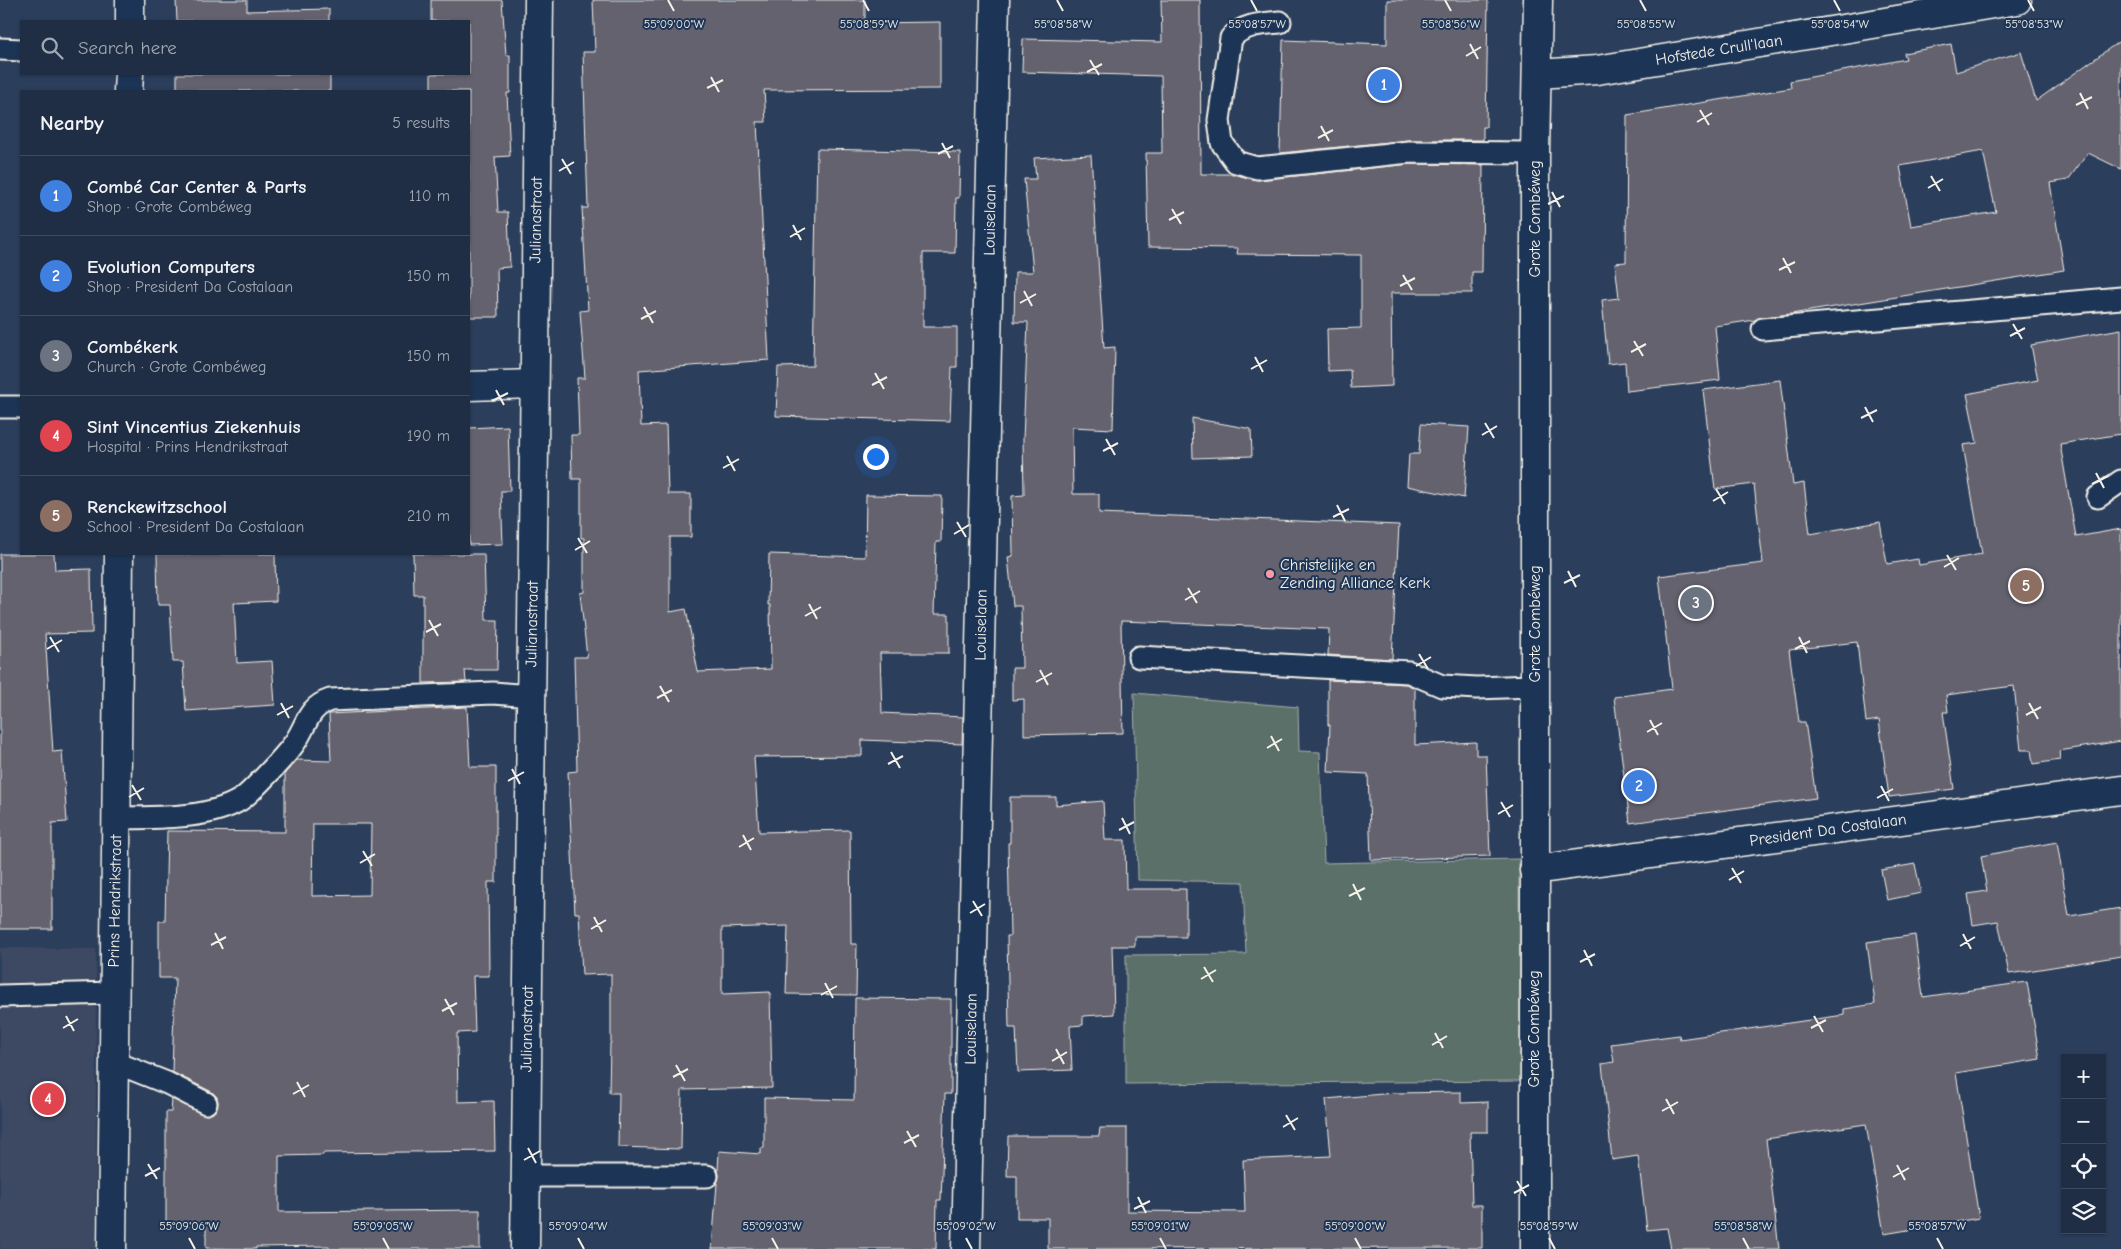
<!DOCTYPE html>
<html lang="en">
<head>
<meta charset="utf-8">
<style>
	:root { --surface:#202e45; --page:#28364c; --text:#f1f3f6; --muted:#a2a8b3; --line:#3d4a5e; --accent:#ff9aa2 }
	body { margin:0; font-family:"Comic Neue",sans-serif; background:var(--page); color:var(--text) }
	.controls { position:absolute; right:15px; bottom:15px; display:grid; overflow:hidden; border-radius:0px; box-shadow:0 1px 4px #0004 }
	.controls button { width:45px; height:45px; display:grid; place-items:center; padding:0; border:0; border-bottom:1px solid var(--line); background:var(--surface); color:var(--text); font:25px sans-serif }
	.you { position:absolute; left:875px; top:456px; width:18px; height:18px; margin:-12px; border:4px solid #fff; border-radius:50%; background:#1a73e8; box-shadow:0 0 0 8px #1a73e833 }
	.badge { display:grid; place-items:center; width:32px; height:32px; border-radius:50%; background:var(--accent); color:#fff; font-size:16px; font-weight:700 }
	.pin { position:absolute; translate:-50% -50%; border:2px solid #fff; box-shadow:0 1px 5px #0006 }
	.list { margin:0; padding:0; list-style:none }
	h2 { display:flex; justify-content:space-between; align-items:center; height:65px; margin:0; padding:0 20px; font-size:21px }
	h2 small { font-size:16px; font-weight:400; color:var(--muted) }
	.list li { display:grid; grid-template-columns:32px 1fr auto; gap:15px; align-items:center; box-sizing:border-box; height:80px; padding:0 20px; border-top:1px solid var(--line) }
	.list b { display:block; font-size:19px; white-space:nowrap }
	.list p { margin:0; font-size:16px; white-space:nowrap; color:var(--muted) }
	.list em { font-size:16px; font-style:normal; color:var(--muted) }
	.icon { flex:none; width:28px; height:28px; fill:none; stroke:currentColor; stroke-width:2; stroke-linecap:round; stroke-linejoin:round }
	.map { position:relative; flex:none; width:2121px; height:1249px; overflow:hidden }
	.search { position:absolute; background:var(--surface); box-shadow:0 1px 4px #0004; left:20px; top:20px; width:450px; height:55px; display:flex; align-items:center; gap:12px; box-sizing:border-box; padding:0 18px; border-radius:0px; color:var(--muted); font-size:19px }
	.panel { position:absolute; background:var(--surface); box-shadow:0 1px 4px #0004; left:20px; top:90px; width:450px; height:465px; border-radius:0px }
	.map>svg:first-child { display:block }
	.built { fill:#3c4962 }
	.green { fill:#5b6f6b; stroke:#a8b0aa }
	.building { fill:#656270; stroke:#f4f1e8; fill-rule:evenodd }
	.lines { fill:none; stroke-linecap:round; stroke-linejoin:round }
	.lane-casing { stroke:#f4f1e8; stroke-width:25 }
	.street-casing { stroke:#f4f1e8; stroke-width:31 }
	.secondary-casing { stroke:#f4f1e8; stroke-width:31 }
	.lane { stroke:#1d3557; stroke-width:21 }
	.street { stroke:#1d3557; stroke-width:28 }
	.secondary { stroke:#1d3557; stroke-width:28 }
	.ticks { fill:none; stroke:#f4f1e8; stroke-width:2 }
	.poi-dot { fill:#ff9aa2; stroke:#1d3557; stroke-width:2 }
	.labels { text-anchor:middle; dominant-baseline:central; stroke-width:4; stroke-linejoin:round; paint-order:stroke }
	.street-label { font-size:16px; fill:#f4f1e8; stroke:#1d3557 }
	.poi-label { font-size:16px; fill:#f4f1e8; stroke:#1d3557; text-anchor:start }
	.ticks-label { font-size:12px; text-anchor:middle; fill:#f4f1e8; stroke:#1d3557; stroke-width:4; stroke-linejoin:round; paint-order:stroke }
</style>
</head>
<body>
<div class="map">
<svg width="2121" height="1249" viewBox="0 0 2121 1249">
	<rect width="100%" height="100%" fill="#2b3e5c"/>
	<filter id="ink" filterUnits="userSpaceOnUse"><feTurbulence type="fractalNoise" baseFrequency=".02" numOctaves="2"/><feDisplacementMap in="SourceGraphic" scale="10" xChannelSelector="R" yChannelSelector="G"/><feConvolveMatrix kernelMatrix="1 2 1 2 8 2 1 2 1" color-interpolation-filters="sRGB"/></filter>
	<g filter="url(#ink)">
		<!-- built -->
		<path class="built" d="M0 948 96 949V1249H0Z"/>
		<!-- green -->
		<path class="green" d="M1134 693 1298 707 1299 751 1320 752 1324 863 1519 859 1520 1081 1126 1084V955L1246 954 1243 882 1138 880Z"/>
		<!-- building -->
		<g class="building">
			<path d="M176 0H247V11L329 9V21H177Z"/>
			<path d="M431 0H502L506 55H510V93H507L510 156 495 157 498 212H508L510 267 497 268 498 317H469V91H431V74H469V21H431Z"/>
			<path d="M593 0H865V23L940 22V89L764 90 766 122H757L769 360 639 370 641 426 666 425 668 494H691V537H670V612L686 609 698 672 771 669 770 605H768L769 554 865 557 866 495 942 496 941 542H936L934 614H949V653H880L882 713 963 717 962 744 862 740V756L754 757 759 832 850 830 851 944H857L856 995 786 994 788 926 722 928V994L770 992 772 1088 682 1090 681 1149 618 1147 619 1093H609L610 1043H611V974L582 975 579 913H575L568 772 577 771 574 657H587L580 593 584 592V538H581V479H572L571 435H579L577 378H585L580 311 588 310 582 208H588L583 52H595Z"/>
			<path d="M1161 0H1200L1201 174H1232L1258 180 1410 164 1483 165 1482 272H1472V293H1391L1392 386 1351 388 1350 370 1328 371 1327 329 1361 328V255L1237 254 1238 248 1148 247 1146 153H1162L1161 76 1022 72 1023 39 1162 42Z"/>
			<path d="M1387 0H1488L1486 127H1483V140H1408L1280 153 1283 40 1387 44Z"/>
			<path d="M2121 40V169L2088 153 2068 180 2050 183 2064 270 1791 314 1762 317 1755 320 1715 326 1720 380 1627 391 1625 362 1608 364 1602 300 1619 298 1615 263 1626 262 1627 115 1791 88 1790 81 1906 59 1904 53 1951 44 1956 72 2021 52 2036 101ZM1983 151 1996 212 1911 226 1900 166Z"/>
			<rect x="177" y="74" width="153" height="17"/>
			<path d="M817 149 960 152 959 198H956L955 253H923V327H957V367H952L950 421 776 416 778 367 813 366Z"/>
			<path d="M1091 155 1104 348 1115 347 1113 429 1072 427 1073 494H1099V513L1399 525 1392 659 1328 655 1329 629 1121 621 1123 733 1024 735V699L1012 700V668H1022L1021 606H1013L1008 557 1013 556 1012 496 1024 495 1023 439 1028 322H1014L1015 272H1033L1024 179H1036L1034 158Z"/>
			<path d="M2121 329V434L2060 444 2076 537 2121 529V741L2059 751 2060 760 2033 764 2031 750H2021L2014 686 1946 695 1948 712H1943L1954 789 1889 797 1879 720 1866 722 1857 642 1789 650 1799 722H1805L1816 798 1630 823 1614 697 1672 689 1659 576 1763 563 1754 484 1715 489 1703 390 1780 380 1793 485 1804 483 1810 534 1880 522 1887 564 1918 559 1919 565 1982 554 1963 445 1977 443 1967 394 2038 380 2031 345Z"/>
			<path d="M1192 418 1251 429 1252 456 1193 458Z"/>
			<path d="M1421 424 1469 427 1464 498 1407 486 1409 454H1419Z"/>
			<path d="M508 426 510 491H501L503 544 469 545V428Z"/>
			<path d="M0 554H54L55 570 91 569 92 633 45 634 53 752 62 751 67 822 52 823V929H0Z"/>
			<path d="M157 554H275L276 601 234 603 237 663 272 661 275 705 186 711 183 662H173L170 605H158Z"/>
			<path d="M413 554H484L486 620H498L497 670H465L466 682 423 683V595H414Z"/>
			<path d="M1328 680 1406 684 1415 688V745L1476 742V755H1486L1490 856 1371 860 1368 774 1328 772 1330 725H1328Z"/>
			<path d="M467 707 470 767H496V882H488L489 976H473L475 1032 457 1033 458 1102 494 1101 495 1151 323 1153V1155L279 1156V1212L480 1210V1249H329V1246L256 1247V1249L206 1248V1226H166V1112H171L172 1099 206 1115 213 1113 218 1103 217 1097 212 1092 172 1072 175 978H159V921H165L167 831 285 832V773L297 760 331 761 329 714ZM313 824H371L370 895 312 896Z"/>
			<path d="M1010 797H1056V805L1103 801 1105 840H1125L1126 889H1186V937H1135V946H1112L1114 1014 1083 1016V1025L1070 1026 1072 1070 1018 1072 1016 1028H1009L1007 936H1010L1008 843H1010Z"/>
			<path d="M2057 842 2069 916 2121 908V956L2009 974 1998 921 1973 925 1968 894 1987 891 1981 856Z"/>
			<path d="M1915 864 1921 893 1887 900 1881 870Z"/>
			<path d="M1915 935 1923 997 2027 982 2040 1059 1956 1073 1979 1218 1884 1234 1866 1124 1766 1139 1779 1249H1671L1667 1228 1647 1230 1638 1156 1612 1160 1602 1064 1614 1062 1611 1044 1679 1035 1680 1039 1844 1015V1009L1875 1004 1867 942Z"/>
			<path d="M855 998 951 999V1094H945L941 1200H937L936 1249H712L717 1183 719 1176 718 1170 719 1151 761 1154V1148H764V1098L854 1100Z"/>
			<path d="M1461 1092V1103L1488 1102V1132H1470L1472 1205H1482V1248L1048 1249V1218H1017V1176H1007L1008 1136H1099L1100 1128H1127V1211L1245 1212 1243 1160 1331 1156 1326 1099 1394 1093Z"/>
		</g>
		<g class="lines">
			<defs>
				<g id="lane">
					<path d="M1280 22C1262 24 1244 24 1231 38L1219 120 1222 143 1236 162 1257 168 1409 152 1535 153"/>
					<path d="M0 49 21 50"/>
					<path d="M1763 329 2121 298"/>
					<path d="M0 407H21"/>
					<path d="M2098 497 2121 481"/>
					<path d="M1139 657 1409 672 1442 686 1477 688 1534 686"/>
					<path d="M116 818C153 817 207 820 240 800 249 795 286 755 293 745 307 727 306 708 330 700L493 693 531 696"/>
					<path d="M0 996 114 993"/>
					<path d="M114 1062 167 1083 206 1103"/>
					<path d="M526 1176H707"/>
				</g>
				<g id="street">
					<path d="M130 21V0"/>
					<path d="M128 91 129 74"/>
					<path d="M469 386 534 384"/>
					<path d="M1534 870 2121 790"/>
					<path d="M112 1249 119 554"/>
					<path d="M525 1249 539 0"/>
					<path d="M966 1249 995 0"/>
				</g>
				<g id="secondary">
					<path d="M1538 74 1597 70 2017 0"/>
					<path d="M1535 1249V153L1538 0"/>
				</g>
			</defs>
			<!-- lane casing -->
			<use href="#lane" class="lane-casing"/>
			<!-- street casing -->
			<use href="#street" class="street-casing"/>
			<!-- secondary casing -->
			<use href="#secondary" class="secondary-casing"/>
			<!-- lane -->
			<use href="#lane" class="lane"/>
			<!-- street -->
			<use href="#street" class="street"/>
			<!-- secondary -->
			<use href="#secondary" class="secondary"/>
		</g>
	</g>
	<!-- ticks -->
	<path class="ticks" d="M668 0 674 11M863 0 869 11M1057 0 1063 11M1251 0 1257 11M1445 0 1451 11M1640 0 1646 11M1834 0 1840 11M2028 0 2034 11M1470 44 1478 59M1466 56 1481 47M1090 60 1099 75M1087 72 1102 64M711 77 719 92M707 88 723 80M2080 93 2088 109M2076 105 2092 97M1700 110 1709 125M1697 122 1712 113M1321 126 1329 141M1318 138 1333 130M942 143 950 158M938 154 953 146M562 159 571 174M559 171 574 162M1931 176 1940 191M1928 188 1943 179M1552 192 1560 207M1548 204 1564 196M1172 209 1181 224M1169 220 1184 212M793 225 801 240M790 237 805 228M1783 258 1791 273M1779 270 1795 262M1403 275 1412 290M1400 286 1415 278M1024 291 1032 306M1020 303 1036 294M644 307 653 323M641 319 656 311M2013 324 2022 339M2010 336 2025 328M1634 341 1643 356M1631 352 1646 344M1255 357 1263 372M1251 369 1267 360M875 373 884 389M872 385 887 377M496 390 504 405M492 401 508 393M1865 407 1873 422M1861 418 1877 410M1485 423 1494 438M1482 435 1497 426M1106 439 1115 455M1103 451 1118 443M727 456 735 471M723 468 739 459M2096 473 2104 488M2092 484 2108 476M1716 489 1725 504M1713 501 1728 492M1337 505 1345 521M1333 517 1349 509M957 522 966 537M954 534 969 525M578 538 587 553M575 550 590 541M1947 555 1956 570M1944 567 1959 558M1568 571 1576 587M1564 583 1580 575M1188 588 1197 603M1185 600 1200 591M809 604 817 619M805 616 821 607M429 620 438 636M426 632 441 624M50 637 59 652M1799 637 1807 653M47 649 62 640M1795 649 1810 641M1419 654 1428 669M1416 666 1431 657M1040 670 1048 685M1036 682 1052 673M660 686 669 702M657 698 672 690M281 703 289 718M2029 703 2038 719M277 715 293 706M2026 715 2041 707M1650 720 1658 735M1647 732 1662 723M1271 736 1279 751M1267 748 1282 739M891 752 900 768M888 764 903 756M512 769 520 784M508 781 524 772M132 785 141 800M1881 786 1889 801M129 797 144 788M1877 798 1893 789M1501 802 1510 817M1498 814 1513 805M1122 818 1130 834M1119 830 1134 822M743 835 751 850M739 847 754 838M363 851 372 866M360 863 375 854M1732 868 1741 883M1729 880 1744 871M1353 884 1361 900M1349 896 1365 888M973 901 982 916M970 913 985 904M594 917 602 932M591 929 606 920M215 933 223 949M1963 934 1971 949M211 945 226 937M1960 946 1975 937M1584 950 1592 966M1580 962 1595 954M1204 967 1213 982M1201 979 1216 970M825 983 833 998M821 995 837 986M445 999 454 1015M442 1011 457 1003M66 1016 74 1031M1814 1016 1823 1032M63 1028 78 1019M1811 1028 1826 1020M1435 1033 1443 1048M1432 1045 1447 1036M1056 1049 1064 1064M1052 1061 1067 1052M676 1065 685 1081M673 1077 688 1069M297 1082 305 1097M293 1094 309 1085M1666 1099 1674 1114M1662 1111 1678 1102M1286 1115 1295 1130M1283 1127 1298 1118M907 1131 916 1147M904 1143 919 1135M528 1148 536 1163M524 1160 540 1151M148 1164 157 1179M1897 1165 1905 1180M145 1176 160 1168M1893 1177 1909 1168M1517 1181 1526 1196M1514 1193 1529 1185M1138 1197 1146 1213M1134 1209 1150 1201M189 1238 195 1249M383 1238 389 1249M578 1238 584 1249M772 1238 778 1249M966 1238 972 1249M1160 1238 1166 1249M1355 1238 1361 1249M1549 1238 1555 1249M1743 1238 1749 1249M1937 1238 1943 1249"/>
	<!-- markers -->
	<circle class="poi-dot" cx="1270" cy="574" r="5"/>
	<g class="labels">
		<!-- street labels -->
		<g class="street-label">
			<text transform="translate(1719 50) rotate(-9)">Hofstede Crull'laan</text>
			<text transform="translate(1535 219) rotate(-90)">Grote Combéweg</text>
			<text transform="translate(536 220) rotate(-89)">Julianastraat</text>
			<text transform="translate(990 220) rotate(-89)">Louiselaan</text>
			<text transform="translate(532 624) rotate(-89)">Julianastraat</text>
			<text transform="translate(1535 624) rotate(-90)">Grote Combéweg</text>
			<text transform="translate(981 625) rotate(-89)">Louiselaan</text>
			<text transform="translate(1828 830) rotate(-8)">President Da Costalaan</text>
			<text transform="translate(115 901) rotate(-89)">Prins Hendrikstraat</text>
			<text transform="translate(527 1029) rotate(-89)">Julianastraat</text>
			<text transform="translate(971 1029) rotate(-89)">Louiselaan</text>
			<text transform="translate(1534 1029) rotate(-90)">Grote Combéweg</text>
		</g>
		<!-- poi labels -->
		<g class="poi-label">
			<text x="1280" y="565">Christelijke en<tspan x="1280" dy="18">Zending Alliance Kerk</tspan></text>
		</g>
	</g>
	<g class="ticks-label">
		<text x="674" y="28">55°09'00"W</text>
		<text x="869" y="28">55°08'59"W</text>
		<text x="1063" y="28">55°08'58"W</text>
		<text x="1257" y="28">55°08'57"W</text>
		<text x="1451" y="28">55°08'56"W</text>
		<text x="1646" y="28">55°08'55"W</text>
		<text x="1840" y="28">55°08'54"W</text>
		<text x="2034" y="28">55°08'53"W</text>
		<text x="189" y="1230">55°09'06"W</text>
		<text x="383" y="1230">55°09'05"W</text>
		<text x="578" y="1230">55°09'04"W</text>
		<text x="772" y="1230">55°09'03"W</text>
		<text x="966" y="1230">55°09'02"W</text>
		<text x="1160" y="1230">55°09'01"W</text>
		<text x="1355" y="1230">55°09'00"W</text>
		<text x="1549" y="1230">55°08'59"W</text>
		<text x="1743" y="1230">55°08'58"W</text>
		<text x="1937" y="1230">55°08'57"W</text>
	</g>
</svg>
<div class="controls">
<button>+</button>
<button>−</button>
<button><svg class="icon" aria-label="locate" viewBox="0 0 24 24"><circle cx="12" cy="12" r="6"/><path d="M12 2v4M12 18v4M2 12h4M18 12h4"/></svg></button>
<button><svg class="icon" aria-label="layers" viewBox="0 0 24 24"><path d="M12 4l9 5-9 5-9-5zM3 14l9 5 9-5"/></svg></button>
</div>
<div class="you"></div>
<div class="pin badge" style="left:1384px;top:85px;background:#3f7fe0">1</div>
<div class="pin badge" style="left:1639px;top:786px;background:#3f7fe0">2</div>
<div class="pin badge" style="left:1696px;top:603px;background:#6b7280">3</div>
<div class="pin badge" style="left:48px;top:1099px;background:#e0444e">4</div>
<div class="pin badge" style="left:2026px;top:586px;background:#8d6e63">5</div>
<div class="search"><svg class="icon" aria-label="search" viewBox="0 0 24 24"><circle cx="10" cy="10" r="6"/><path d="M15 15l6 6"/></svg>Search here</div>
<section class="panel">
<h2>Nearby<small>5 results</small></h2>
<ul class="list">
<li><span class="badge" style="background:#3f7fe0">1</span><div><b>Combé Car Center &amp; Parts</b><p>Shop · Grote Combéweg</p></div><em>110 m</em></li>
<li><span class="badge" style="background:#3f7fe0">2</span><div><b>Evolution Computers</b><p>Shop · President Da Costalaan</p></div><em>150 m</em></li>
<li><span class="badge" style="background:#6b7280">3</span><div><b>Combékerk</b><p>Church · Grote Combéweg</p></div><em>150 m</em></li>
<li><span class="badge" style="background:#e0444e">4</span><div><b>Sint Vincentius Ziekenhuis</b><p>Hospital · Prins Hendrikstraat</p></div><em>190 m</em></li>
<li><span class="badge" style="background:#8d6e63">5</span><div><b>Renckewitzschool</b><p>School · President Da Costalaan</p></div><em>210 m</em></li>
</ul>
</section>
</div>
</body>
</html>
